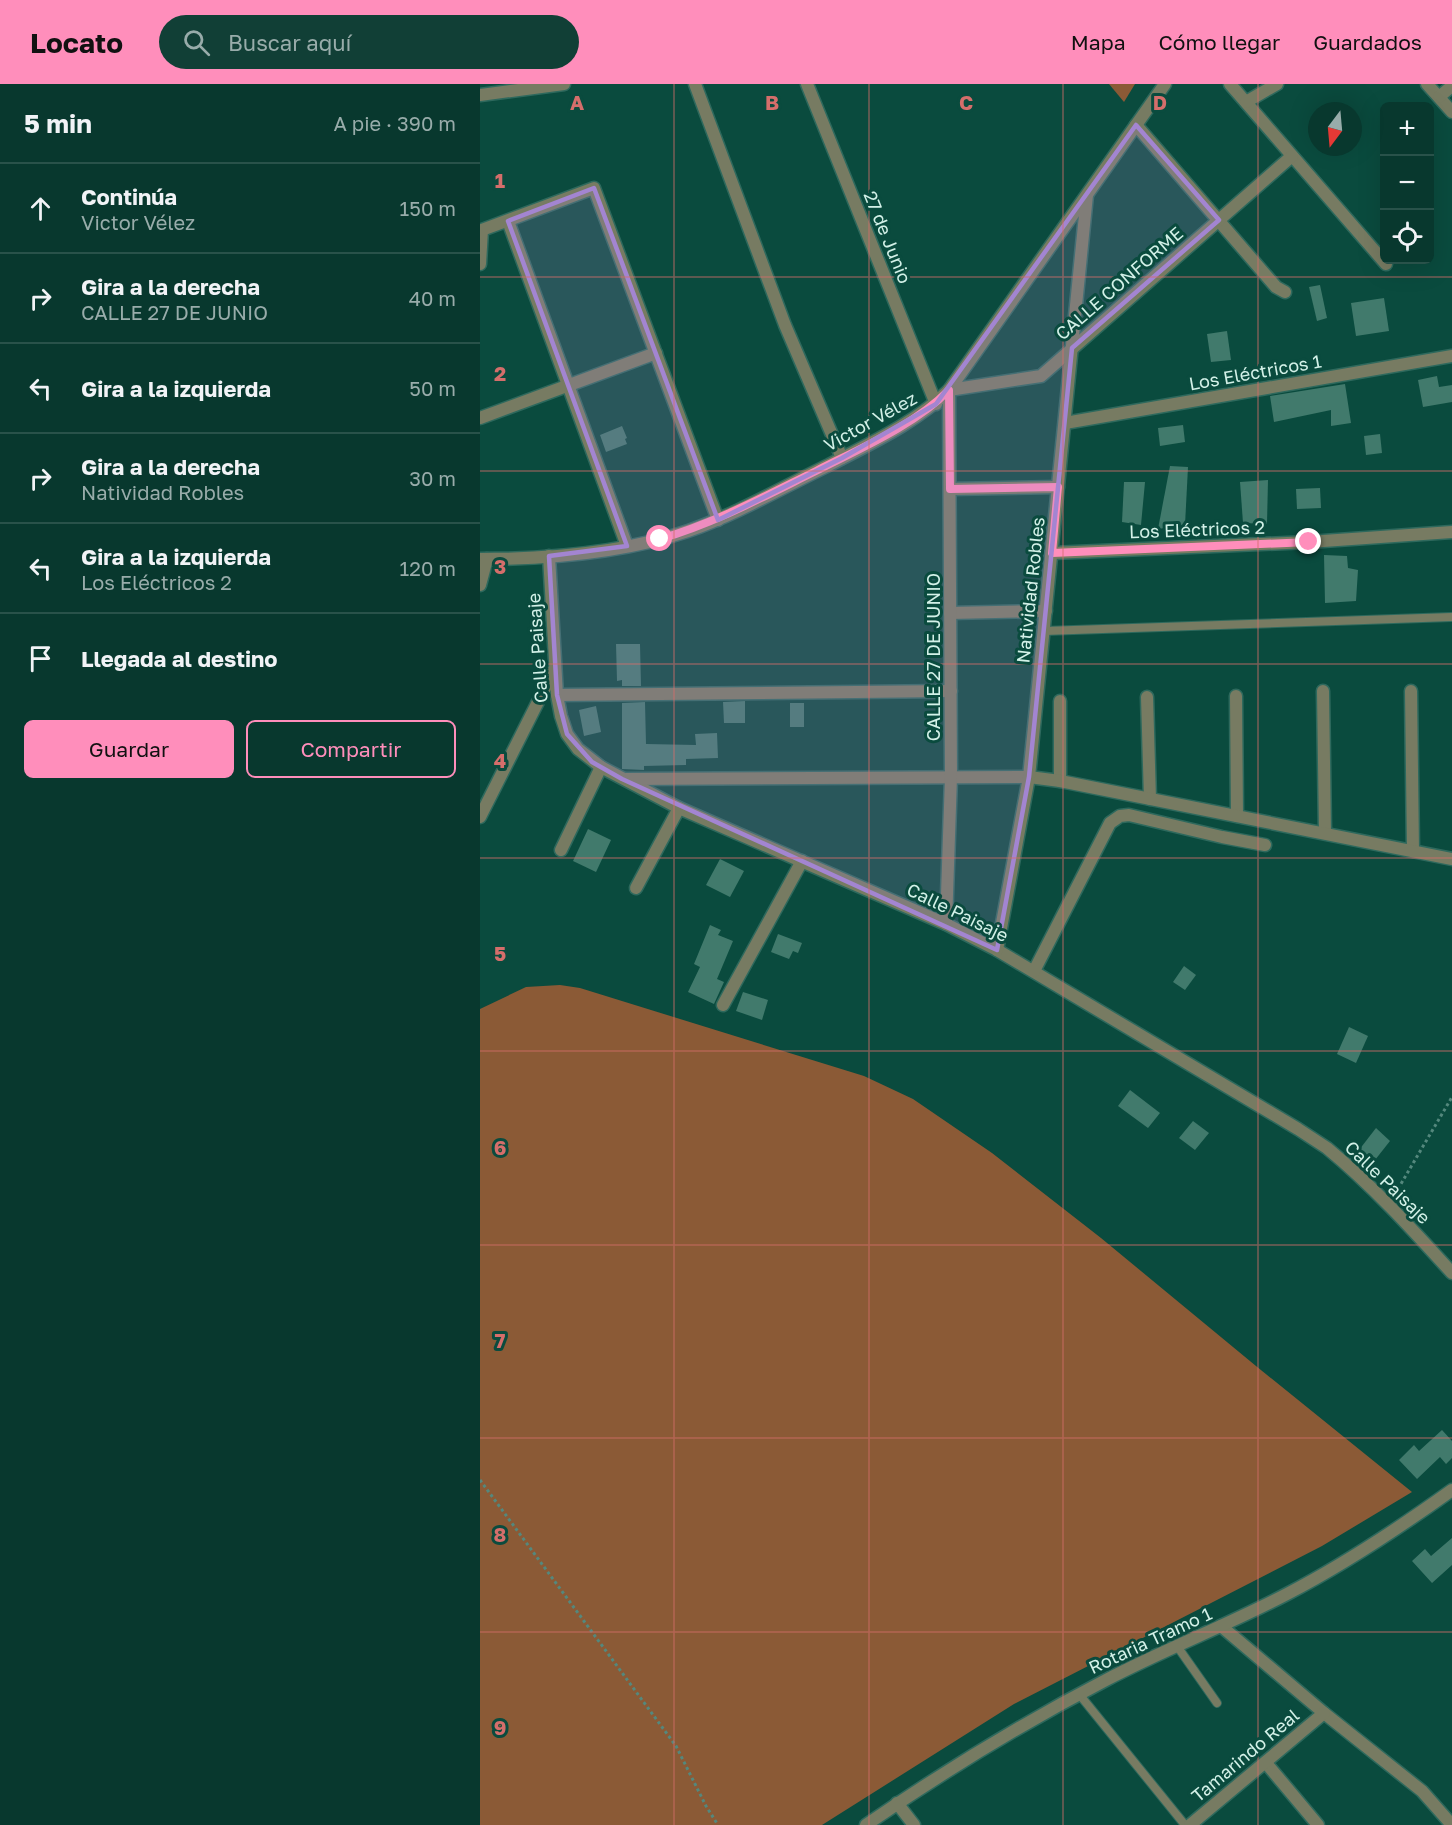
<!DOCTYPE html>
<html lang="es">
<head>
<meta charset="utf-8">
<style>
	:root { --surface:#08382e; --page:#113f36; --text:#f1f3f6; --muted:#98acaa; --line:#29524a; --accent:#ff8ebb }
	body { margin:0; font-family:"Golos Text",sans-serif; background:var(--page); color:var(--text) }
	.controls { position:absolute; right:18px; top:18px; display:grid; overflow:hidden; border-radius:9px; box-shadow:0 6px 24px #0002 }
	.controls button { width:54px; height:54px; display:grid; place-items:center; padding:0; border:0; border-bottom:2px solid var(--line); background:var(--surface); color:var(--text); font:30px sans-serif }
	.compass { position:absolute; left:828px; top:18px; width:54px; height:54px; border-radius:50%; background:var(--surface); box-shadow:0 6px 24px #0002; rotate:196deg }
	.stop { position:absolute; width:18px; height:18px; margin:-14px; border:4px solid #ff8ebb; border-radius:50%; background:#fff }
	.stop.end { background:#ff8ebb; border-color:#fff; box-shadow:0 2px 6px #0008 }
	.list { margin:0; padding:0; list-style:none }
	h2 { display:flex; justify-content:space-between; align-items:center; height:78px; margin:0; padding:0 24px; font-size:26px }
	h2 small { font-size:20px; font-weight:400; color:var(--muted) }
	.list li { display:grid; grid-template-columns:39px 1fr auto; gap:18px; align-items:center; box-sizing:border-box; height:90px; padding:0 24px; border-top:2px solid var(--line) }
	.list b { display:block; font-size:22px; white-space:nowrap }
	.list p { margin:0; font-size:20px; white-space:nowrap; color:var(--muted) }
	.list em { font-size:20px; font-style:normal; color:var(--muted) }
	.actions { display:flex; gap:12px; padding:18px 24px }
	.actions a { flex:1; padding:14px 0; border:2px solid var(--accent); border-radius:9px; text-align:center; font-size:21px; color:var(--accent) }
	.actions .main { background:var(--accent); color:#111 }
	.icon { flex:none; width:33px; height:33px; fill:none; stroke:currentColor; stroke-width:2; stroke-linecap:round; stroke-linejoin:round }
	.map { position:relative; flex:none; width:972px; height:1741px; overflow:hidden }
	header { display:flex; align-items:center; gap:36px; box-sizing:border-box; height:84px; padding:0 30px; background:var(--accent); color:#111 }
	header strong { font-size:28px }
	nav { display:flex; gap:33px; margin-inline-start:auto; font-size:21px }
	.search { width:420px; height:54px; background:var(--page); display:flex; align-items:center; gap:15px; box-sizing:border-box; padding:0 21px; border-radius:33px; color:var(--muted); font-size:22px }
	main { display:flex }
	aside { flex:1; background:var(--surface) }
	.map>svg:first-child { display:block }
	.green { fill:#8b5a36 }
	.building { fill:#417a6c }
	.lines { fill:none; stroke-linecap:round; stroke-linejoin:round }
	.lane-casing { stroke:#2e695d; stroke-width:10 }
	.street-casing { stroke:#2e695d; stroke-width:15 }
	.path { stroke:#54887d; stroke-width:3; stroke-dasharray:3 3; stroke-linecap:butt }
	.lane { stroke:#777b62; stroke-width:8 }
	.street { stroke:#777b62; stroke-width:12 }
	.route { stroke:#ff8ebb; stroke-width:8 }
	.marked { fill:#a385d1; fill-opacity:0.2; stroke:#a385d1; stroke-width:4.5; stroke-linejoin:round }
	.grid { fill:none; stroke:#d56e6b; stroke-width:1.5; stroke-opacity:0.55 }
	.labels { text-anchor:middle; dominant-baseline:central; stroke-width:6; stroke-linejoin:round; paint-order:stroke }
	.street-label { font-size:18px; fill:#d3f1e8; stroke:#0a4b3e }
	.grid-label { font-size:20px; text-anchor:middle; font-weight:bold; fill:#d56e6b; stroke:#0a4b3e; stroke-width:6; stroke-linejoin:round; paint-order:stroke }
</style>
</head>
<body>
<header>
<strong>Locato</strong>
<div class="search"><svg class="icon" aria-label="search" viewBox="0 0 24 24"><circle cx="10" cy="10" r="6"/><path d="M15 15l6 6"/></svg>Buscar aquí</div>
<nav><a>Mapa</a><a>Cómo llegar</a><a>Guardados</a></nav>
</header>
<main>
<aside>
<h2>5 min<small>A pie · 390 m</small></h2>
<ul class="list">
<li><svg class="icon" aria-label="ahead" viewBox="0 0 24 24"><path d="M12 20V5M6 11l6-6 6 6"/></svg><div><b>Continúa</b><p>Victor Vélez</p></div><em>150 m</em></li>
<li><svg class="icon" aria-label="right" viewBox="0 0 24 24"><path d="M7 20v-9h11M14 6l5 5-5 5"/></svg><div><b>Gira a la derecha</b><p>CALLE 27 DE JUNIO</p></div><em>40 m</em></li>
<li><svg class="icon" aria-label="left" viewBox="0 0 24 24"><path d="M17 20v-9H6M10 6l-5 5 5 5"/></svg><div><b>Gira a la izquierda</b></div><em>50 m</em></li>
<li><svg class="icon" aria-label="right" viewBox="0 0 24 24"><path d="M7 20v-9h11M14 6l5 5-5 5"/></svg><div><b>Gira a la derecha</b><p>Natividad Robles</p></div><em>30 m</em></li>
<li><svg class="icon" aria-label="left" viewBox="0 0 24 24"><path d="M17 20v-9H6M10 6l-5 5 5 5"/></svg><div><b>Gira a la izquierda</b><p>Los Eléctricos 2</p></div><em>120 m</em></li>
<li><svg class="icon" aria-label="arrive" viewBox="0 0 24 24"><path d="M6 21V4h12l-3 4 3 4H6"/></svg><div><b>Llegada al destino</b></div></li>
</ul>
<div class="actions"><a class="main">Guardar</a><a>Compartir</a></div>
</aside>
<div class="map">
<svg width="972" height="1741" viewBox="0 0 972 1741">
	<rect width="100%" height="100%" fill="#0a4b3e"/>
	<!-- green -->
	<g class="green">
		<path d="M629 0H655L644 18Z"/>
		<path d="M80 901 100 904 384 992 433 1015 512 1069 621 1154 776 1282 932 1408 842 1462 534 1620 342 1741H0V925L46 903Z"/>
	</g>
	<!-- building -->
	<g class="building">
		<path d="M840 201 847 234 837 237 829 203Z"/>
		<path d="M904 214 909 247 876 252 871 219Z"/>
		<path d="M747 247 751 276 731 278 727 250Z"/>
		<path d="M957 292 959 303 972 301V318L943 323 938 296Z"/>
		<path d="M865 300 871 339 851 342V326L794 338 790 312Z"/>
		<path d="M703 341 705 358 680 362 678 344Z"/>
		<path d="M142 342 147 354 145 355 147 360 126 368 120 351Z"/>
		<path d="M900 350 902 369 886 371 884 352Z"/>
		<path d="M690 382 708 383 705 441 678 445Z"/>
		<path d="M788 396 787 440 763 439 760 398Z"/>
		<path d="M644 398H665L661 441 642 438Z"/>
		<path d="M840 404 841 424 817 425 816 405Z"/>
		<path d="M844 471 867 472 868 484 878 486 876 517 845 519Z"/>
		<path d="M136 560H160L161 602H142V596L137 597Z"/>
		<path d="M265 617V639H244L243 618Z"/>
		<path d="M165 618 166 660 216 661 215 650 237 649 238 674 206 675V681L164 682V686L142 685V619Z"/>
		<rect x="310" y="619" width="14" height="24"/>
		<path d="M116 622 121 648 104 652 99 626Z"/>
		<path d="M108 745 131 756 116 788 93 777Z"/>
		<path d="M240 775 264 787 250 813 226 801Z"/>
		<path d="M230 841 241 846 238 851 253 857 237 895 244 898 234 920 208 908 220 883 214 880Z"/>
		<path d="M298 850 322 859 318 869 313 867 309 875 291 868Z"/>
		<path d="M704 882 716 891 705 906 693 898Z"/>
		<path d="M263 908 288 916 282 936 256 927Z"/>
		<path d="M869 943 888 952 876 979 857 970Z"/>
		<path d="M650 1006 680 1029 668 1044 638 1022Z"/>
		<path d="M713 1037 729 1049 715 1066 699 1054Z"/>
		<path d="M896 1044 910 1057 895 1076 879 1066Z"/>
		<path d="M962 1346 972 1357V1374L966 1380 960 1373 937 1395 919 1376 934 1361 939 1367Z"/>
		<path d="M972 1454V1481L952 1499 932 1477 945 1465 951 1472Z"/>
	</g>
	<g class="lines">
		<defs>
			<g id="lane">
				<path d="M564 547 972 533"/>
				<path d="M697 1562 737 1619"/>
				<path d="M599 1610 705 1741"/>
			</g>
			<g id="street">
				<path d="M215 0 305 241 362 374"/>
				<path d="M327 0 456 320"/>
				<path d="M750 0 906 180"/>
				<path d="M947 0 972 28"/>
				<path d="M0 11 84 0"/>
				<path d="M959 13 972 2"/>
				<path d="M766 18 797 0"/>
				<path d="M656 41 796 203 805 208"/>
				<path d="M28 137 147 462"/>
				<path d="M0 180 2 146 114 104 238 436"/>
				<path d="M0 334 176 269"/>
				<path d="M585 339 972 272"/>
				<path d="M470 405 578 403"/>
				<path d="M572 469 829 458 972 448"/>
				<path d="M69 472 77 611 81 632 87 650 98 665 121 683 199 724 466 840 517 866 818 1045 847 1064C893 1102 932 1145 972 1189"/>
				<path d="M0 475C68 475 143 469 208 447 257 430 303 403 349 381 389 360 437 338 469 306L685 0"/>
				<path d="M0 501 7 475"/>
				<path d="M470 529 566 527"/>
				<path d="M843 607 845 749"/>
				<path d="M931 607 933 767"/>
				<path d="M77 611 471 607"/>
				<path d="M756 612 757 732"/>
				<path d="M667 613 670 715"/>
				<path d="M580 617V697"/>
				<path d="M146 695 549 693 580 697 972 775"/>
				<path d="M0 733 75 584"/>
				<path d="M81 766 121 683"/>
				<path d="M156 804 199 724"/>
				<path d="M466 840 471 693 469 306 561 292 812 72"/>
				<path d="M517 866 549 693 607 111"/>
				<path d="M554 887 630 739 640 732 649 731 742 753 785 761"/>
				<path d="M243 921 322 777"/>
				<path d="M741 1542 844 1629 942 1707 972 1741"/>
				<path d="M786 1679 838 1741"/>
				<path d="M417 1719 434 1741"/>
				<path d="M386 1741C463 1688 543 1639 626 1596 685 1565 748 1541 807 1510 865 1480 919 1444 972 1406"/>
				<path d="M710 1741 844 1629"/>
			</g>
		</defs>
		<!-- lane casing -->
		<use href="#lane" class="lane-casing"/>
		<!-- street casing -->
		<use href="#street" class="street-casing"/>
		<!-- path -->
		<g class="path">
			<path d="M915 1110 972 1013"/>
			<path d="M0 1396 196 1662 226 1722 238 1741"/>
		</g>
		<!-- lane -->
		<use href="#lane" class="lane"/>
		<!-- street -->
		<use href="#street" class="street"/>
	</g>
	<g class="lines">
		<!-- route -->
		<path class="route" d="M180 455C235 439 285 412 336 387 379 365 435 341 469 306L470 405 578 403 572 469 829 458"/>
	</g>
	<!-- marked area -->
	<path class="marked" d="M656 41 739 136 592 264 549 693 517 866 142 695 112 678 87 650 77 611 69 472 147 462 28 137 114 104 238 436 362 374 456 320Z"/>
	<!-- grid -->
	<path class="grid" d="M194 0V1741M389 0V1741M583 0V1741M778 0V1741M0 193H972M0 387H972M0 580H972M0 774H972M0 967H972M0 1161H972M0 1354H972M0 1548H972"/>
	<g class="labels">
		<!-- street labels -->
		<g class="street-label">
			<text transform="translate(408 153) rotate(68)">27 de Junio</text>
			<text transform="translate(639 199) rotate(-41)">CALLE CONFORME</text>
			<text transform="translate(775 288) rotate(-10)">Los Eléctricos 1</text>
			<text transform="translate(390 337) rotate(-29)">Victor Vélez</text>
			<text transform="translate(717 445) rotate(-2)">Los Eléctricos 2</text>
			<text transform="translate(550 506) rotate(-84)">Natividad Robles</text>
			<text transform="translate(57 564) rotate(-94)">Calle Paisaje</text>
			<text transform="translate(453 573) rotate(-90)">CALLE 27 DE JUNIO</text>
			<text transform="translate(478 828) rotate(26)">Calle Paisaje</text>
			<text transform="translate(908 1098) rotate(44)">Calle Paisaje</text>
			<text transform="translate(670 1556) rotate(-25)">Rotaria Tramo 1</text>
			<text transform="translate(765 1671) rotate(-40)">Tamarindo Real</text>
		</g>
	</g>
	<g class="grid-label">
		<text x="97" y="26">A</text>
		<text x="292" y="26">B</text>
		<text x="486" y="26">C</text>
		<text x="680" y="26">D</text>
		<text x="20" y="104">1</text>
		<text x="20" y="297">2</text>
		<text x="20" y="490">3</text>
		<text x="20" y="684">4</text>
		<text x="20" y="877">5</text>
		<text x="20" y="1071">6</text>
		<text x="20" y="1264">7</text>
		<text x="20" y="1458">8</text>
		<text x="20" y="1651">9</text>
	</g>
</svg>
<div class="controls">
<button>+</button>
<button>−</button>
<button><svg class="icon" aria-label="locate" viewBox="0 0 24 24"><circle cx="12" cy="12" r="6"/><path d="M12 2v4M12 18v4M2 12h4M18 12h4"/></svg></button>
</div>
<svg class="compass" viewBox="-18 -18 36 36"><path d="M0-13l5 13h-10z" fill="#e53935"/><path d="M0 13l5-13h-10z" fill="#98acaa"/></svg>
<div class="stop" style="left:180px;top:455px"></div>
<div class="stop end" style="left:829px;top:458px"></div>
</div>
</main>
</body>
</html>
